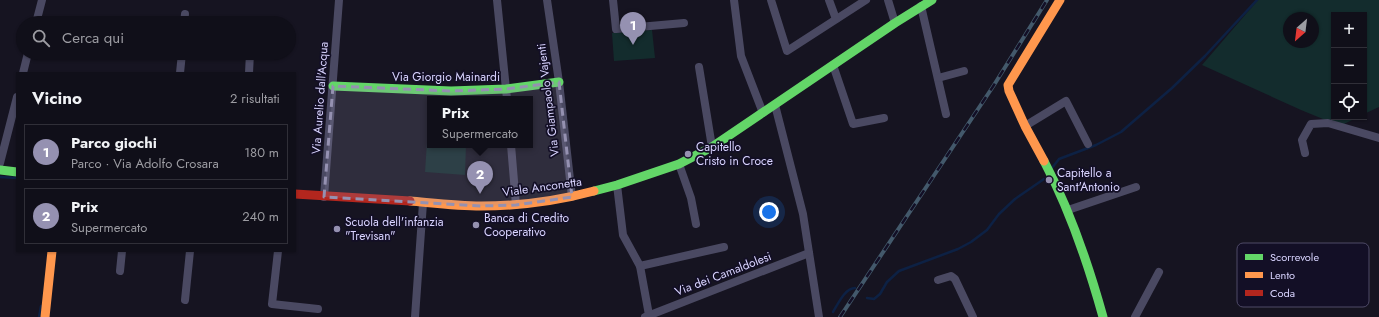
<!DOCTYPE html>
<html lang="it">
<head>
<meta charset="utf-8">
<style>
	:root { --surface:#100f19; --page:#1e1d26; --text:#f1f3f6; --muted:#9c9ca2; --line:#302f38; --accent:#9591b1 }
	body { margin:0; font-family:Jost,sans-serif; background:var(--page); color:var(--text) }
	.controls { position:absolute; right:12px; top:12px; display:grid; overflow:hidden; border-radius:0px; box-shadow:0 1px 3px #0004 }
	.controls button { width:36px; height:36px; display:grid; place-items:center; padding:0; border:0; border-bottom:1px solid var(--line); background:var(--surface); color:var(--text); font:20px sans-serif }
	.compass { position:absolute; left:1283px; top:12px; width:36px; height:36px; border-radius:50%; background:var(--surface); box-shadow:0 1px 3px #0004; rotate:208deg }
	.you { position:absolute; left:769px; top:212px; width:14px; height:14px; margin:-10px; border:3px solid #fff; border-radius:50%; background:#1a73e8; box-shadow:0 0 0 6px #1a73e833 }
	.badge { display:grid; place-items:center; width:26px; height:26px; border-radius:50%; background:var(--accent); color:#fff; font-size:13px; font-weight:700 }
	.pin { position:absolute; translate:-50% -33px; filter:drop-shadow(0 1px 2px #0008) }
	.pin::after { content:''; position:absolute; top:21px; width:14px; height:12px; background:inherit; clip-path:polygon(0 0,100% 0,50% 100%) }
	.popup { position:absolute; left:427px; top:96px; width:106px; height:52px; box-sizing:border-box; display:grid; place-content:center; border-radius:0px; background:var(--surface); filter:drop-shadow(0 1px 3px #0005); font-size:13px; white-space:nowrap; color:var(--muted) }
	.popup b { font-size:15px; color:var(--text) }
	.popup::after { content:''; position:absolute; left:50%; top:100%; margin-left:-8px; border:8px solid transparent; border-top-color:var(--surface) }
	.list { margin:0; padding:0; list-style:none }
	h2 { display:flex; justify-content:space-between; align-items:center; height:52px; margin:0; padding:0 16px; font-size:17px }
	h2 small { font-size:13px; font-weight:400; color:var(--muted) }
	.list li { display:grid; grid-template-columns:26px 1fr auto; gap:12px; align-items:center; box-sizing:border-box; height:56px; margin:0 8px 8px; padding:0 8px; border:1px solid var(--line); border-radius:0px }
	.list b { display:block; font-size:15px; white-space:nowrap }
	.list p { margin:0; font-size:13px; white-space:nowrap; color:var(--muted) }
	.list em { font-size:13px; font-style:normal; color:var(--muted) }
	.icon { flex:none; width:22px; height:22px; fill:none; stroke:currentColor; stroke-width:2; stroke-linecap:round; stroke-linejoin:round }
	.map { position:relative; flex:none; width:1379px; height:317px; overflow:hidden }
	.search { position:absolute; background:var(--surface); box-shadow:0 1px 3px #0004; left:16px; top:16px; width:280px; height:44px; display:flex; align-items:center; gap:10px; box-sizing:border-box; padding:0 14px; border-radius:22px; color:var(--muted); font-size:15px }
	.panel { position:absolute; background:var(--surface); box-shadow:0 1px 3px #0004; left:16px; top:72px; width:280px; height:180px; border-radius:0px }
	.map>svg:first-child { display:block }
	.green { fill:#132c2d; fill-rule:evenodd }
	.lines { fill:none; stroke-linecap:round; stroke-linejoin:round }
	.stream { stroke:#0d2144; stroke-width:2.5 }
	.street { stroke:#4a4962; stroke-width:8 }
	.fast { stroke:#63d668; stroke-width:9 }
	.slow { stroke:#ff974d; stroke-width:9 }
	.jam { stroke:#b3261e; stroke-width:9 }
	.rail-casing { stroke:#43596b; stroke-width:4 }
	.rail { stroke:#130f26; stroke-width:2.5; stroke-dasharray:8; stroke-linecap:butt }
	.marked { fill:#9591b1; fill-opacity:0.2; stroke:#9591b1; stroke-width:3; stroke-dasharray:8 5; stroke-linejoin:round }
	.poi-dot { fill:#9591b1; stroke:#130f26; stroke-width:1.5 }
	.labels { text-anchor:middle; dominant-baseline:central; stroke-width:3.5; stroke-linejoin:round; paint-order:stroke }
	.street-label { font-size:12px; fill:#d9d4ff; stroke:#130f26 }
	.poi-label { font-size:12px; fill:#d9d4ff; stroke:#130f26; text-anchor:start }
	.key { fill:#130f26; stroke:#4e4a67; stroke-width:1 }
	.key-label { font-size:11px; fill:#d9d4ff }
</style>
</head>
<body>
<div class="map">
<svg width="1379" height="317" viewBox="0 0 1379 317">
	<rect width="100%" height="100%" fill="#161421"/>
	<!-- green -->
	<g class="green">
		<path d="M1258 0H1379V107L1364 114V15H1334V117H1358L1340 126 1301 110 1202 65ZM1289 18H1313V42H1289Z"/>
		<path d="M652 30 655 58 614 61 612 33Z"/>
		<path d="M430 96 467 98 430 99V145H466L465 175 425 172Z"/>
	</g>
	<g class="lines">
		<!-- stream -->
		<g class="stream">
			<path d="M1052 168 1059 159 1096 145 1121 132 1172 88 1205 56 1257 0"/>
			<path d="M0 177 17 178"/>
			<path d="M867 298 874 299 880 294 887 282 899 271 958 249 971 242 987 230 999 214 1015 199 1044 179"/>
			<path d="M833 312C838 304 845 288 855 288"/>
			<path d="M39 317 41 306"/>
		</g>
		<!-- street -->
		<g class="street">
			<path d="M497 0 507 99"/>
			<path d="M547 0 559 82 572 197"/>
			<path d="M613 0 616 29 684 23"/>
			<path d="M734 0 741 56 763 113"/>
			<path d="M771 0 787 51 866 0"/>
			<path d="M829 0 836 19"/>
			<path d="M888 0 895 23"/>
			<path d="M921 6 946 114"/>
			<path d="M36 23 42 0"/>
			<path d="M184 23 185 14"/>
			<path d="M252 23V21"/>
			<path d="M833 65 853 124 884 118"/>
			<path d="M699 67 712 147"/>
			<path d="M23 73 28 53"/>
			<path d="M180 73 182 53"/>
			<path d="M249 73 250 53"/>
			<path d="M938 78 964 71"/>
			<path d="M775 105 803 214 819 317"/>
			<path d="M1025 126 1066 101 1088 144"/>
			<path d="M511 145 516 205"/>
			<path d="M1305 153 1302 140 1311 124 1328 123 1379 138"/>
			<path d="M0 163 17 97"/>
			<path d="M679 164 691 198 696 224"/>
			<path d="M617 185 623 235 640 266 724 247"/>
			<path d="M324 197 339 0"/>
			<path d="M1068 210 1136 187"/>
			<path d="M278 251 272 304 318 309"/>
			<path d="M640 266 649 315"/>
			<path d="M120 271 122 251"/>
			<path d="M938 280 951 276 955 279 973 317"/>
			<path d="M185 300 190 251"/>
			<path d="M415 317 423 203"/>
			<path d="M645 317 809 253"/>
			<path d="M1135 317 1159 272"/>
		</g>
		<!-- fast -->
		<g class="fast">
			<path d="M333 86 451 91 506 89 559 82"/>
			<path d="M1044 161C1070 210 1088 263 1103 317"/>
			<path d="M0 170 17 172"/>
			<path d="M594 191 617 185 679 164 712 147 895 23 932 0"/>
		</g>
		<!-- slow -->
		<g class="slow">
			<path d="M1044 161 1025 126 1009 91 1008 85 1060 0"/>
			<path d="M410 201C433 203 457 206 481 206 519 206 557 201 594 191"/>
			<path d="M45 317 52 251"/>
		</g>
		<!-- jam -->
		<path class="jam" d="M295 194 410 201"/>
		<defs>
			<path id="rail" d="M840 317 994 85 1047 0"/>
		</defs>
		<!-- rail casing -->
		<use href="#rail" class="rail-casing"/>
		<!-- rail -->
		<use href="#rail" class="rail"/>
	</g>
	<!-- marked area -->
	<path class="marked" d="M559 82 572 197 516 205 480 206 324 197 333 86 451 91 506 89Z"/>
	<!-- markers -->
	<g class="poi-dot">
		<circle cx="688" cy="154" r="4"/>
		<circle cx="1049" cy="180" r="4"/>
		<circle cx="476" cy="225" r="4"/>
		<circle cx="337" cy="229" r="4"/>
	</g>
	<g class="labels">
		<!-- street labels -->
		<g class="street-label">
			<text x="446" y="77">Via Giorgio Mainardi</text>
			<text transform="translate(320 98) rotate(-86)">Via Aurelio dall'Acqua</text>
			<text transform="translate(548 100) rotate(-97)">Via Giampaolo Vajenti</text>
			<text transform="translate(542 187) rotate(-8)">Viale Anconetta</text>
			<text transform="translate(723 274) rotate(-21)">Via dei Camaldolesi</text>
		</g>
		<!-- poi labels -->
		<g class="poi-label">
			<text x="696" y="147">Capitello<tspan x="696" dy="14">Cristo in Croce</tspan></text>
			<text x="1057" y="173">Capitello a<tspan x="1057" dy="14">Sant'Antonio</tspan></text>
			<text x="484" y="218">Banca di Credito<tspan x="484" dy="14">Cooperativo</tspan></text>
			<text x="345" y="222">Scuola dell'infanzia<tspan x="345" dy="14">"Trevisan"</tspan></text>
		</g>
	</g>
	<!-- legend -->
	<rect x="1237" y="243" width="132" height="64" rx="6" class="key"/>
	<rect x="1245" y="254" width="18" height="6" fill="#63d668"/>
	<rect x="1245" y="272" width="18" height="6" fill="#ff974d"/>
	<rect x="1245" y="290" width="18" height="6" fill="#b3261e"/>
	<g class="key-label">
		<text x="1270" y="261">Scorrevole</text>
		<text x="1270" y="279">Lento</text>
		<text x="1270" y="297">Coda</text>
	</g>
</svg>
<div class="controls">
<button>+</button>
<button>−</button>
<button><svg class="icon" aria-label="locate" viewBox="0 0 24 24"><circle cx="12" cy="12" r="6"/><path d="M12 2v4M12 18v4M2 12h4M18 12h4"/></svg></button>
</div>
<svg class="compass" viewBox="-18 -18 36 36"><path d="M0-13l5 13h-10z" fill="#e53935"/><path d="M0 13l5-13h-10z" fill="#9c9ca2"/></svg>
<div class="you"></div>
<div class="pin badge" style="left:633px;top:45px">1</div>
<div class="pin badge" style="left:480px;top:194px">2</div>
<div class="popup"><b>Prix</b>Supermercato</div>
<div class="search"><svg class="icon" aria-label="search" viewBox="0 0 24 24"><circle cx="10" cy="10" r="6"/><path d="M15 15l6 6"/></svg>Cerca qui</div>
<section class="panel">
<h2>Vicino<small>2 risultati</small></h2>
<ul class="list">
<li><span class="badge">1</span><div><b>Parco giochi</b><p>Parco · Via Adolfo Crosara</p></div><em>180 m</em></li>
<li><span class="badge">2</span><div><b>Prix</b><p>Supermercato</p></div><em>240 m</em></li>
</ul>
</section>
</div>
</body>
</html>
